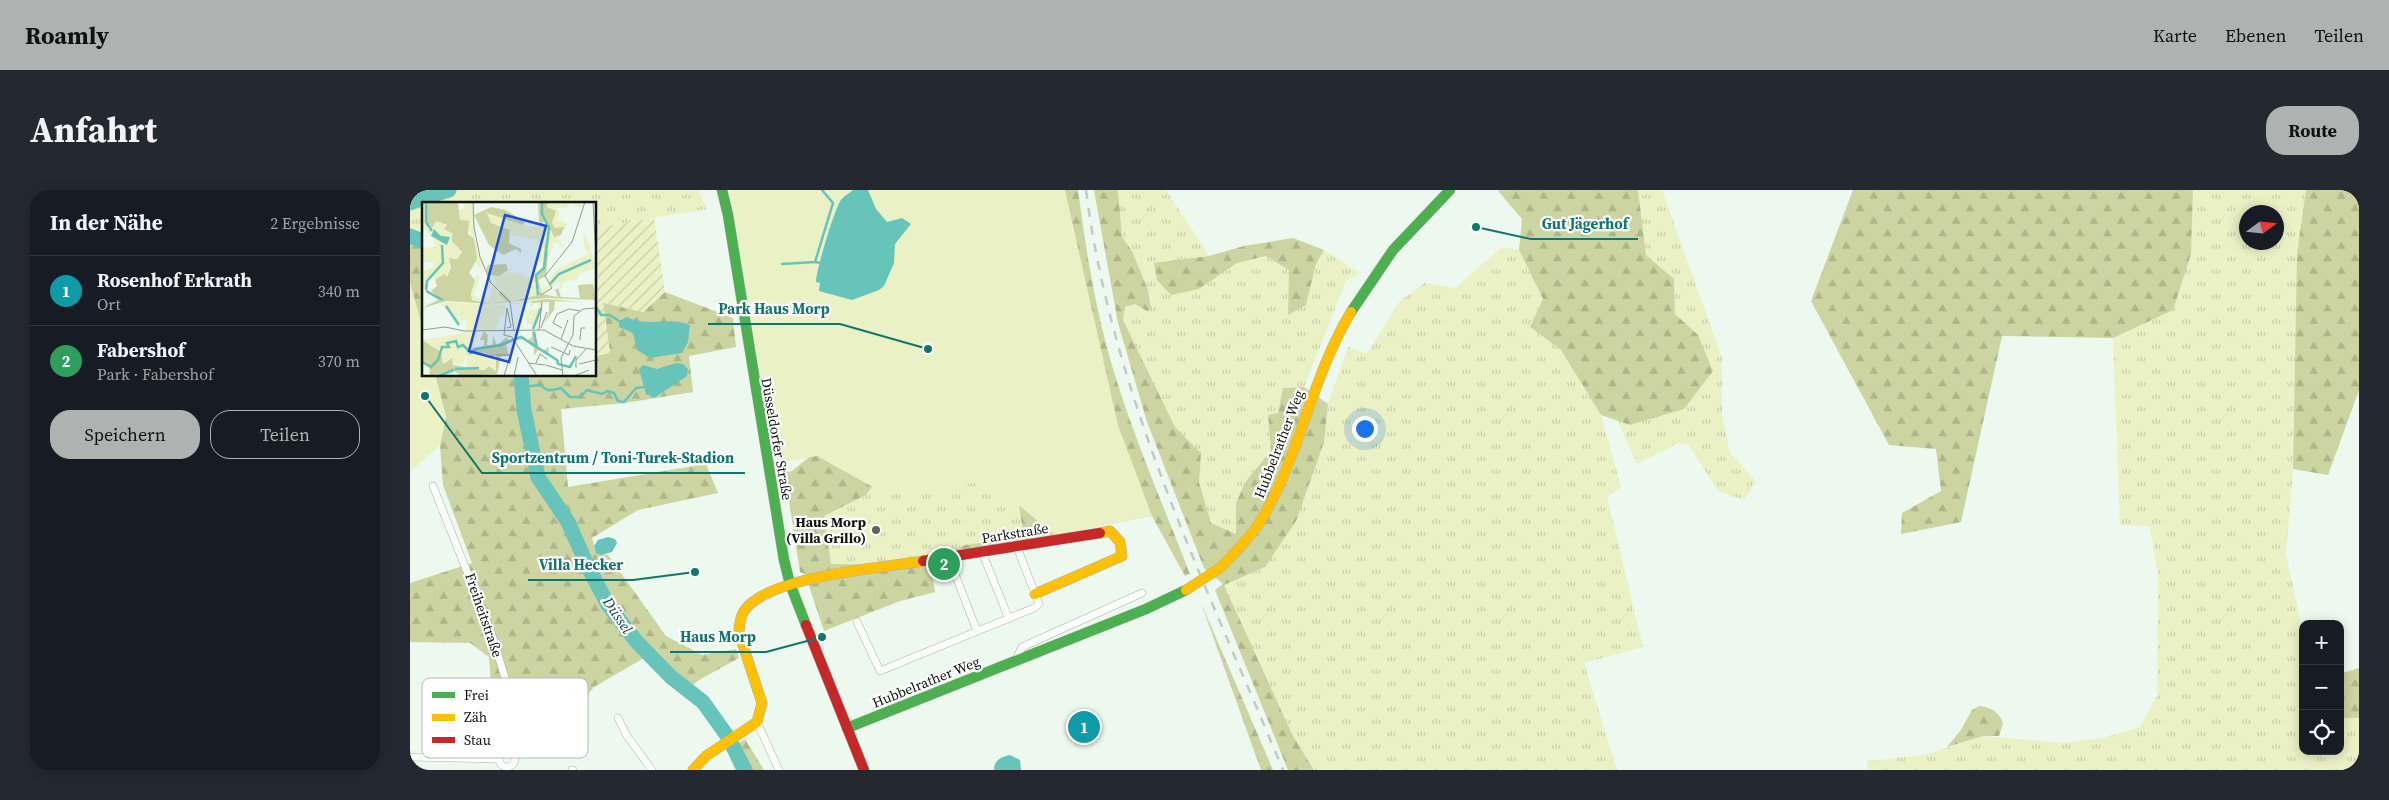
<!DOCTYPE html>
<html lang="de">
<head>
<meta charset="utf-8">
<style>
	:root { --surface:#171b24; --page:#242831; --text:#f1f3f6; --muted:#9ea1a6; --line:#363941; --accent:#aeb2b1 }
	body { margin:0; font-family:"Source Serif 4",serif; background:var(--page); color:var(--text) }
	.controls { position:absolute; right:15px; bottom:15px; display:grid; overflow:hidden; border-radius:10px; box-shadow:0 2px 12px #0003 }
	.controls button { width:45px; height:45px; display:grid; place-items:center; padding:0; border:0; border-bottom:1px solid var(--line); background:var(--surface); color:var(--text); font:25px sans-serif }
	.compass { position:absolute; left:1829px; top:15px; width:45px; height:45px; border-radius:50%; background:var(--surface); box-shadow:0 2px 12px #0003; rotate:75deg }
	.you { position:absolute; left:954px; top:238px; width:18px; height:18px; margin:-12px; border:4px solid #fff; border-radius:50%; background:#1a73e8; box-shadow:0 0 0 8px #1a73e833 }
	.badge { display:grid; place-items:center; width:32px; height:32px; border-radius:50%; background:var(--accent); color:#fff; font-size:16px; font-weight:700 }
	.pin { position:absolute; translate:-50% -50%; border:2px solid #fff; box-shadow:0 1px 5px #0006 }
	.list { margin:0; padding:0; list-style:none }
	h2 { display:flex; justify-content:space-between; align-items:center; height:65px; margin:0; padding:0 20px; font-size:21px }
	h2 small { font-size:16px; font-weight:400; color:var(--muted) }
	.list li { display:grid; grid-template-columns:32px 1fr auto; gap:15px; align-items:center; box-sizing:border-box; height:70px; padding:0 20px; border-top:1px solid var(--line) }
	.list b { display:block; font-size:19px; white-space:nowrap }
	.list p { margin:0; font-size:16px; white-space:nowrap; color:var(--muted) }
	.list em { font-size:16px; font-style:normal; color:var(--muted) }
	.actions { display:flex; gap:10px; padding:15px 20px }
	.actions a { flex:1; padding:11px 0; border:1px solid var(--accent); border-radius:20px; text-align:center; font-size:18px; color:var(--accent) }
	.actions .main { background:var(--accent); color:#111 }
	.icon { flex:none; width:28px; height:28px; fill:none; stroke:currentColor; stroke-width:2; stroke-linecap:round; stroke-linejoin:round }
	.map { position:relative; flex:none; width:1949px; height:580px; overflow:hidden; border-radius:20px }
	header { display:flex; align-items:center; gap:30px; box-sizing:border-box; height:70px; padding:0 25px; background:var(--accent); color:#111 }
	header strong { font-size:24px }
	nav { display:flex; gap:28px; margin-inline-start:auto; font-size:18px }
	.intro { display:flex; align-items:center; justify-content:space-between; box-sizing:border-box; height:120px; padding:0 30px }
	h1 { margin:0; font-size:35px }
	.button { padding:12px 22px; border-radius:20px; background:var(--accent); color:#111; font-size:18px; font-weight:700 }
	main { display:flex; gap:30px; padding:0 30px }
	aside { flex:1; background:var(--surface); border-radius:20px; box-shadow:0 2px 12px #0003 }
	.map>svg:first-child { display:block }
	.grass { fill:url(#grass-tufts); fill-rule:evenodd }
	.forest { fill:url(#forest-firs) }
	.park { fill:#eaf1c5 }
	.garden { fill:url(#garden-furrows) }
	.water { fill:#67c4ba }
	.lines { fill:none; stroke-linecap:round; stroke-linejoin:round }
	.stream { stroke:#67c4ba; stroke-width:2.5 }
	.river { stroke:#67c4ba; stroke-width:15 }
	.street-casing { stroke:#acb3ac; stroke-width:8 }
	.fast-casing { stroke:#acb3ac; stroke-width:11 }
	.slow-casing { stroke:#acb3ac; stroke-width:11 }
	.jam-casing { stroke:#acb3ac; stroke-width:11 }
	.street { stroke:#fcfefc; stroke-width:7 }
	.fast { stroke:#4caf50; stroke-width:10 }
	.slow { stroke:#ffc107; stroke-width:10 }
	.jam { stroke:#c62828; stroke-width:10 }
	.rail { stroke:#c5c8c6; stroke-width:2.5; stroke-dasharray:9 9; stroke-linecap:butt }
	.slow-bridge-casing { stroke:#acb3ac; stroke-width:11; stroke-linecap:butt }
	.slow-bridge { stroke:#ffc107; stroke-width:10 }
	.poi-dot { fill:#5b635c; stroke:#fff; stroke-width:2 }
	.labels { text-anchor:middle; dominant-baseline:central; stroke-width:4.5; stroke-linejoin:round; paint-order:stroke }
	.street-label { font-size:14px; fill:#0d130e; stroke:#fff }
	.poi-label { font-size:14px; font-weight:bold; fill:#0d130e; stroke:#fff; text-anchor:end }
	.water-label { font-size:15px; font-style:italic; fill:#043e3a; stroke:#fff }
	.inset-river { fill:none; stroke:#67c4ba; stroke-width:2.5 }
	.inset-road { fill:none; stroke:#939c94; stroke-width:1 }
	.view { fill:#1d4ed8; fill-opacity:0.15; stroke:#1d4ed8; stroke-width:2.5 }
	.inset-edge { fill:none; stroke:#0d130e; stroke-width:2.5 }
	.key { fill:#fff; stroke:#b6b8b7; stroke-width:1 }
	.key-label { font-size:14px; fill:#0d130e }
	.leader { fill:none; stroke:#0f766e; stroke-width:2 }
	.callout-dot { fill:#0f766e; stroke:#fff; stroke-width:2 }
	.callout-label { font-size:15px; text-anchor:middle; font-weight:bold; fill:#0f766e; stroke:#fff; stroke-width:4.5; stroke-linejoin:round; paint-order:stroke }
</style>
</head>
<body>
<header>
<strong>Roamly</strong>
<nav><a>Karte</a><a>Ebenen</a><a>Teilen</a></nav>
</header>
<div class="intro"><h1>Anfahrt</h1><a class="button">Route</a></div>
<main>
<aside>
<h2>In der Nähe<small>2 Ergebnisse</small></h2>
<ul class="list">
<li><span class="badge" style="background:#0f9aa8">1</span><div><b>Rosenhof Erkrath</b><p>Ort</p></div><em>340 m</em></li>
<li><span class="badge" style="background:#2e9e5b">2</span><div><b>Fabershof</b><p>Park · Fabershof</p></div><em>370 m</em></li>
</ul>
<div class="actions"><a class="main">Speichern</a><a>Teilen</a></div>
</aside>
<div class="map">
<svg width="1949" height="580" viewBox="0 0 1949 580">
	<defs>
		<pattern id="grass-tufts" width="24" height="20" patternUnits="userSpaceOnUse" patternTransform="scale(1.25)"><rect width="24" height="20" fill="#eaf1c5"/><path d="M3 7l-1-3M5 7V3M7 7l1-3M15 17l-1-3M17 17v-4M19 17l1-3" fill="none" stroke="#c8cea8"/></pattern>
		<pattern id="forest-firs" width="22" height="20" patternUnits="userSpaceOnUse" patternTransform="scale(1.25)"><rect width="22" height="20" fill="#ccd4a1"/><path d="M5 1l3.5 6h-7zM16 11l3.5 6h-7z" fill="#aeb589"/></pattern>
		<pattern id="garden-furrows" width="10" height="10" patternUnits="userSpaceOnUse" patternTransform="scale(1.25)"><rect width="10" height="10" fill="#eaf1c5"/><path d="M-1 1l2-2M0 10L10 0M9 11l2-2" fill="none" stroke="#c8cea8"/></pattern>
	</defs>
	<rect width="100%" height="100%" fill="#edf8ee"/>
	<!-- grass -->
	<g class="grass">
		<path d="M0 0H288L297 19 185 38V14H14V60L0 54Z"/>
		<path d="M708 0H756L799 66 745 73 789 99 827 73 856 66 879 80 878 124 896 115 906 74 914 60 950 83 936 91 894 197 874 198 868 223 858 225 861 261 836 291 826 313V345L801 333 789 292 791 263 765 237 713 130 715 117 725 114 737 121 741 119 738 100 722 61 712 47Z"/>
		<path d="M1228 0H1252L1312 168V224L1320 263 1346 291 1334 310 1308 301 1279 255 1268 253 1227 274 1208 231 1220 235 1288 145 1265 124 1264 89 1236 65Z"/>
		<path d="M1783 0H1896L1887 63 1883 279 1876 365 1893 442V561H1930V528H1949V580H1458L1457 571 1514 565 1573 546 1653 553 1693 548 1730 537 1747 506 1748 385 1740 336 1710 335 1703 148 1763 119 1781 64ZM1836 22H1866V52H1836Z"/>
		<path d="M1092 57 1109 60 1133 109 1120 138 1151 160 1191 225 1211 297 1197 307 1233 457 1174 473 1207 580H904L883 546 814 394 855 377 914 252 918 214 938 157 957 164 990 111 1015 93 1045 98Z"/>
		<path d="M600 222 614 347 555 355 529 366 463 376 421 374 414 326 456 305 467 290Z"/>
	</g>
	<!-- forest -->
	<g class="forest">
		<path d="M458 0H668C676 61 686 123 704 182 725 251 754 317 780 384L775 386 742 326 529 366 555 355 614 347 604 284 633 281 467 290 456 305 414 326 421 374 521 375 525 402 490 411 414 441 395 384 390 382 378 304 372 283 382 281 410 258Z"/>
		<path d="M684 0H708L712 47 722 61 738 100 741 119 737 121 725 114 715 117 713 130 765 237 791 263 789 292 801 333 826 344V313L836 291 861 261 858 225 868 223 873 198 894 197 918 214 914 252 886 331 855 377 814 395 883 546 904 580H878L805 400 813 394 794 378 737 232 708 133Z"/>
		<path d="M1090 0H1228L1236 65 1264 89 1265 124 1288 145 1303 181 1274 219 1220 235 1191 225 1151 160 1120 137 1133 109 1109 60 1112 29 1088 1Z"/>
		<path d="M1443 0H1783L1781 64 1763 120 1703 148 1592 146 1551 332 1491 344 1492 323 1531 301 1526 259 1479 255 1401 111Z"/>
		<path d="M1896 0H1949V200L1918 285 1883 279 1887 63Z"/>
		<path d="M883 48 914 60 906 74 896 115 878 125 879 80 856 66 827 73 789 99 761 105 747 90 744 73 799 66 834 56Z"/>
		<path d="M0 54 14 60V144L0 93Z"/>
		<path d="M255 102 323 128 326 157 279 166 283 202 215 213 151 219 158 297 296 274 308 303 228 320 182 348 186 363 198 365 256 446 292 465 326 459 329 468 289 490 280 497 312 535 306 539 294 522 234 468 184 497 160 526 116 562 86 559 79 467 60 453 0 452V393L62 373 33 295 30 255 36 227 25 185H185V166L200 163 193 112 233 122Z"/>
		<path d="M791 413 863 580H851Z"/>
		<path d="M1949 478V528H1930V489L1933 483Z"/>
		<path d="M1569 516C1581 517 1589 522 1593 533L1589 546H1573L1537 557 1551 540 1562 520Z"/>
		<path d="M335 549 354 580H325L317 560Z"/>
	</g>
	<!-- park -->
	<g class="park">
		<path d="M320 0H655L708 235 742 326 645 345 579 291 477 305 407 266 368 273 360 243Z"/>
		<path d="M0 93 14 144V185H25L36 227 30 255 0 282Z"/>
	</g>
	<!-- garden -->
	<path class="garden" d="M244 28 255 102 233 122 193 113 200 163 185 166V38Z"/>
	<!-- water -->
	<g class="water">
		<path d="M443 0H458L466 19 477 32 492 28 501 34 485 54 484 73 474 96 469 100 442 110 409 101 410 93 406 92C405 84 425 17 431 10 435 5 440 3 443 0Z"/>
		<path d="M217 127C240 138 258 126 280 135L278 152 272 163 240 168 227 160 223 143 209 137V131Z"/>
		<path d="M266 173 273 174 278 179 277 186 244 208 236 204 229 179 233 175 247 179Z"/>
		<path d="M198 347 205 349 207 353 202 362 191 365 186 363 184 356 188 350Z"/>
		<path d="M600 565 610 570 611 580H584C584 570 591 567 600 565Z"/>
	</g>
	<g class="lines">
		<!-- stream -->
		<g class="stream">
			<path d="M405 72 411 73"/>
			<path d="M372 74 405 72 423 13 412 0"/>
			<path d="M185 115 191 125H200L209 131"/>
			<path d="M111 197 131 195C138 203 142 200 151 198L160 207H170L177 200 192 204 197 201 204 203 208 211 214 212 226 198 234 197"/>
		</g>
		<!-- river -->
		<g class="river">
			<path d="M0 13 39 0"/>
			<path d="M0 46 14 52"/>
			<path d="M111 185 114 220 128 287 158 332 178 377 198 415 226 451 261 487 293 512 318 547 335 580"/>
		</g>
		<defs>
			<g id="street">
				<path d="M23 296 81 442 99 501 96 561"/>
				<path d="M572 362 599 429"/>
				<path d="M538 366 567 441"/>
				<path d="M447 432 470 481 624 418 629 414 607 357"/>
				<path d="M605 471 612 457 732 403"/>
				<path d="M208 528 217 546 242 580"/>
				<path d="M347 532 369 580"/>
				<circle cx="97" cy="569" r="8"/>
				<path d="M0 567 88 569"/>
				<path d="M162 580H163"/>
			</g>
			<g id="fast">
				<path d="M312 0 318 25 374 370 380 394 396 435"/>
				<path d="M941 122 983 60 1040 0"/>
				<path d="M437 538 736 419 776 400"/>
			</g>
			<g id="slow">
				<path d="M810 378C824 364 839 349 850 332 890 267 901 188 941 122"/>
				<path d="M625 404 712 366 710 352 700 341 690 343"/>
				<path d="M283 580 296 566 347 532 352 513 329 443C329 435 330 428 334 421 358 386 471 378 513 371"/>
			</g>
			<g id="jam">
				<path d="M513 371 690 343"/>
				<path d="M396 435 454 580"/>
			</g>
		</defs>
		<!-- street casing -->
		<use href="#street" class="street-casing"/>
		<!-- fast casing -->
		<use href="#fast" class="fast-casing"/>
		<!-- slow casing -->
		<use href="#slow" class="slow-casing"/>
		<!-- jam casing -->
		<use href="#jam" class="jam-casing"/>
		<!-- street -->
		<use href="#street" class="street"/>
		<!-- fast -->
		<use href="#fast" class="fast"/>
		<!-- slow -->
		<use href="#slow" class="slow"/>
		<!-- jam -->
		<use href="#jam" class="jam"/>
		<!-- rail -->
		<path class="rail" d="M676 0C702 205 795 392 873 580"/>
		<defs>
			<path id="slow-bridge" d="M776 400 810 378"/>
		</defs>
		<!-- slow-bridge casing -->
		<use href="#slow-bridge" class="slow-bridge-casing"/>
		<!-- slow-bridge -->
		<use href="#slow-bridge" class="slow-bridge"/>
	</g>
	<!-- markers -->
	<circle class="poi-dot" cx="466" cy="340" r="5"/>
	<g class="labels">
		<!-- street labels -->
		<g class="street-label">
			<text transform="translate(367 249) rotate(80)">Düsseldorfer Straße</text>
			<text transform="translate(869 254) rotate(-69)">Hubbelrather Weg</text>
			<text transform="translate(605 343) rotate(-9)">Parkstraße</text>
			<text transform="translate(74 425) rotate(71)">Freiheitstraße</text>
			<text transform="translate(516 492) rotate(-22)">Hubbelrather Weg</text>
		</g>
		<!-- poi labels -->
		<g class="poi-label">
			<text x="456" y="332">Haus Morp<tspan x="456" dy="16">(Villa Grillo)</tspan></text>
		</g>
		<!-- water labels -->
		<g class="water-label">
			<text transform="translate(208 425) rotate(56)">Düssel</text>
		</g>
	</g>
	<!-- overview -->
	<g transform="translate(12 12)">
		<rect width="174" height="174" fill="#edf8ee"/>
		<path d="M0 0H5L4 20 14 19 24 23 22 27 30 31V39L40 50 35 56 31 55 25 75 18 74 13 78 10 74 12 60H0V46L14 44 11 39 18 32 10 28 9 35 1 26ZM42 0H50L53 36 61 66 55 65 47 26 38 18 37 8 43 6ZM126 0H138V3L140 0H163L160 7 148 1 144 6H134L138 11 135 18 143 20 145 24 136 36 144 47 135 41 130 42 132 45 126 53 122 50V61L120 65 119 59 114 58 117 38 89 33 85 26 69 21 65 11 107 25H119L122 17 132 35ZM161 30 168 43 173 66 158 72 154 78 142 80 138 88 137 80 120 92 119 88 126 83 125 79 135 67 167 52 162 46ZM90 70 102 72V76L118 72 113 78 116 93 89 100 75 87 71 74ZM54 73 58 74 52 93 58 97 66 95 67 99 70 84 86 98 69 102 49 97ZM25 100 45 101 36 102 37 123 19 102ZM117 100H119L116 122H105L103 109 116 107ZM54 129 51 149 44 154 41 162 35 163 27 157 21 162 18 149 0 138Z" fill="#eaf1c5"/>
		<path d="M5 0H36L38 18 47 19 46 32 52 37 55 57 47 71 53 78 49 92 50 98 69 102 85 99 77 92 79 89 90 100 115 93 118 89 113 78 121 67 123 39 126 53 124 74 116 78 120 92 136 95 133 88 136 86 139 95 158 96 156 83 171 82 174 98 124 96 69 102 25 99 0 106 16 98 4 90 5 88 18 96 9 89 15 84 13 78 22 72 25 75 29 65 27 56 35 57 40 50 30 39V31L22 27 25 23 14 19 11 25 4 24ZM116 0H126L125 5 134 9 130 21 133 26 142 25 139 33 132 35 123 17 119 25 117 23ZM69 5 84 8 103 20 101 23 65 11 69 21 88 28 87 41 99 47V51L94 47 81 53 67 43 52 13ZM84 62 86 68 77 74 67 73 64 68 66 63ZM124 97 137 98 159 100 133 99 132 108 122 121 127 110V100L111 101 107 108 110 100 90 102ZM62 129 66 133 65 143 70 144 71 134 75 143 85 135 87 139 90 137 84 142 87 154H79L75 172 39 174 31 168 8 174 7 164 0 160V138L19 150 21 162 30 156 31 163 62 168 67 164 74 169V152L45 153 51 146 62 144V138H58ZM110 129H113L115 145 122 148 127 145 126 153 116 148 112 154V146L102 137 92 138 100 134 106 138 110 135Z" fill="#ccd4a1"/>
		<path d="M11 65 12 72 4 81 3 89 0 70Z" fill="#eaf1c5"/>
		<path d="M36 101 83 103V111L78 114 73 129 38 127H44V117L38 120ZM52 151H63L68 157H74V169L67 164 62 168 45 165V153Z" fill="#eaf1c5"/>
		<path d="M12 27 19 34 28 35 25 43 9 34Z" fill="#67c4ba"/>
		<path class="inset-river" d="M4 0V20L10 29M128 82 137 72 169 58M4 88 5 79 21 61 20 43M4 89 21 98M116 93 114 73 122 66 127 26 120 12V0M24 104 37 123M111 127 119 106M112 130 115 146M0 160 9 165 16 158 20 145H27L25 141 34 139 36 145 41 143 49 151 54 147 79 143 99 135 135 158 136 162 148 165 154 154M33 167 57 166M16 174 32 168"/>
		<path class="inset-road" d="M51 0 52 25 58 55 69 81 88 100 92 129M171 0 174 55M119 93 130 86 123 74 150 40 163 0M85 106 82 133 90 135 115 174M85 106 89 125 85 126M119 126 125 110M140 126 131 121 135 112 147 107 158 109M0 128 23 125 42 129 122 128 151 144 174 148M117 128 120 100M139 137 146 118M158 138 159 126H163M129 145 147 153 148 148M68 153H88M106 161 123 163M114 161 118 152 125 157M157 162 174 158M124 163 140 168M154 166V158L164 147M82 174 88 154M92 174 96 155M141 174 139 156 151 133 152 114 161 107 174 106M152 174 167 168"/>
		<path class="view" d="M83 13 124 24 87 160 47 149Z"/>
		<rect width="174" height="174" class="inset-edge"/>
	</g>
	<!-- legend -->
	<rect x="12" y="488" width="166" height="80" rx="8" class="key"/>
	<rect x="22" y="502" width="23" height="6" fill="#4caf50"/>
	<rect x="22" y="524" width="23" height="7" fill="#ffc107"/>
	<rect x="22" y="547" width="23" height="6" fill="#c62828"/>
	<g class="key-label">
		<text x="54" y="510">Frei</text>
		<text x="54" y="532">Zäh</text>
		<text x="54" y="555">Stau</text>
	</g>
	<!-- callouts -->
	<path class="leader" d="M1066 37L1121 49H1228M518 159L430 134H298M15 206L72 283H335M285 382L223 390H118M412 447L356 462H260"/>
	<g class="callout-dot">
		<circle cx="1066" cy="37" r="5"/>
		<circle cx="518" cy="159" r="5"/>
		<circle cx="15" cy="206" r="5"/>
		<circle cx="285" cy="382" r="5"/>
		<circle cx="412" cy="447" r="5"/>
	</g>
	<g class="callout-label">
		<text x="1175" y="39">Gut Jägerhof</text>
		<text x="364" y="124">Park Haus Morp</text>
		<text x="203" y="273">Sportzentrum / Toni-Turek-Stadion</text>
		<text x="171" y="380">Villa Hecker</text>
		<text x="308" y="452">Haus Morp</text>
	</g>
</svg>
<div class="controls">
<button>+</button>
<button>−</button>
<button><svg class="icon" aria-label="locate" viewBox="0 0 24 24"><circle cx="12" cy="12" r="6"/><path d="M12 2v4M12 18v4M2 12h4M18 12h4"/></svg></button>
</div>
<svg class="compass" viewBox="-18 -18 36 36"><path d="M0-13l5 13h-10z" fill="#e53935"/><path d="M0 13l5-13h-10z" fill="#9ea1a6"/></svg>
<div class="you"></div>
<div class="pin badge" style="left:674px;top:537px;background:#0f9aa8">1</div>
<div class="pin badge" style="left:534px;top:374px;background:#2e9e5b">2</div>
</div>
</main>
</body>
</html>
